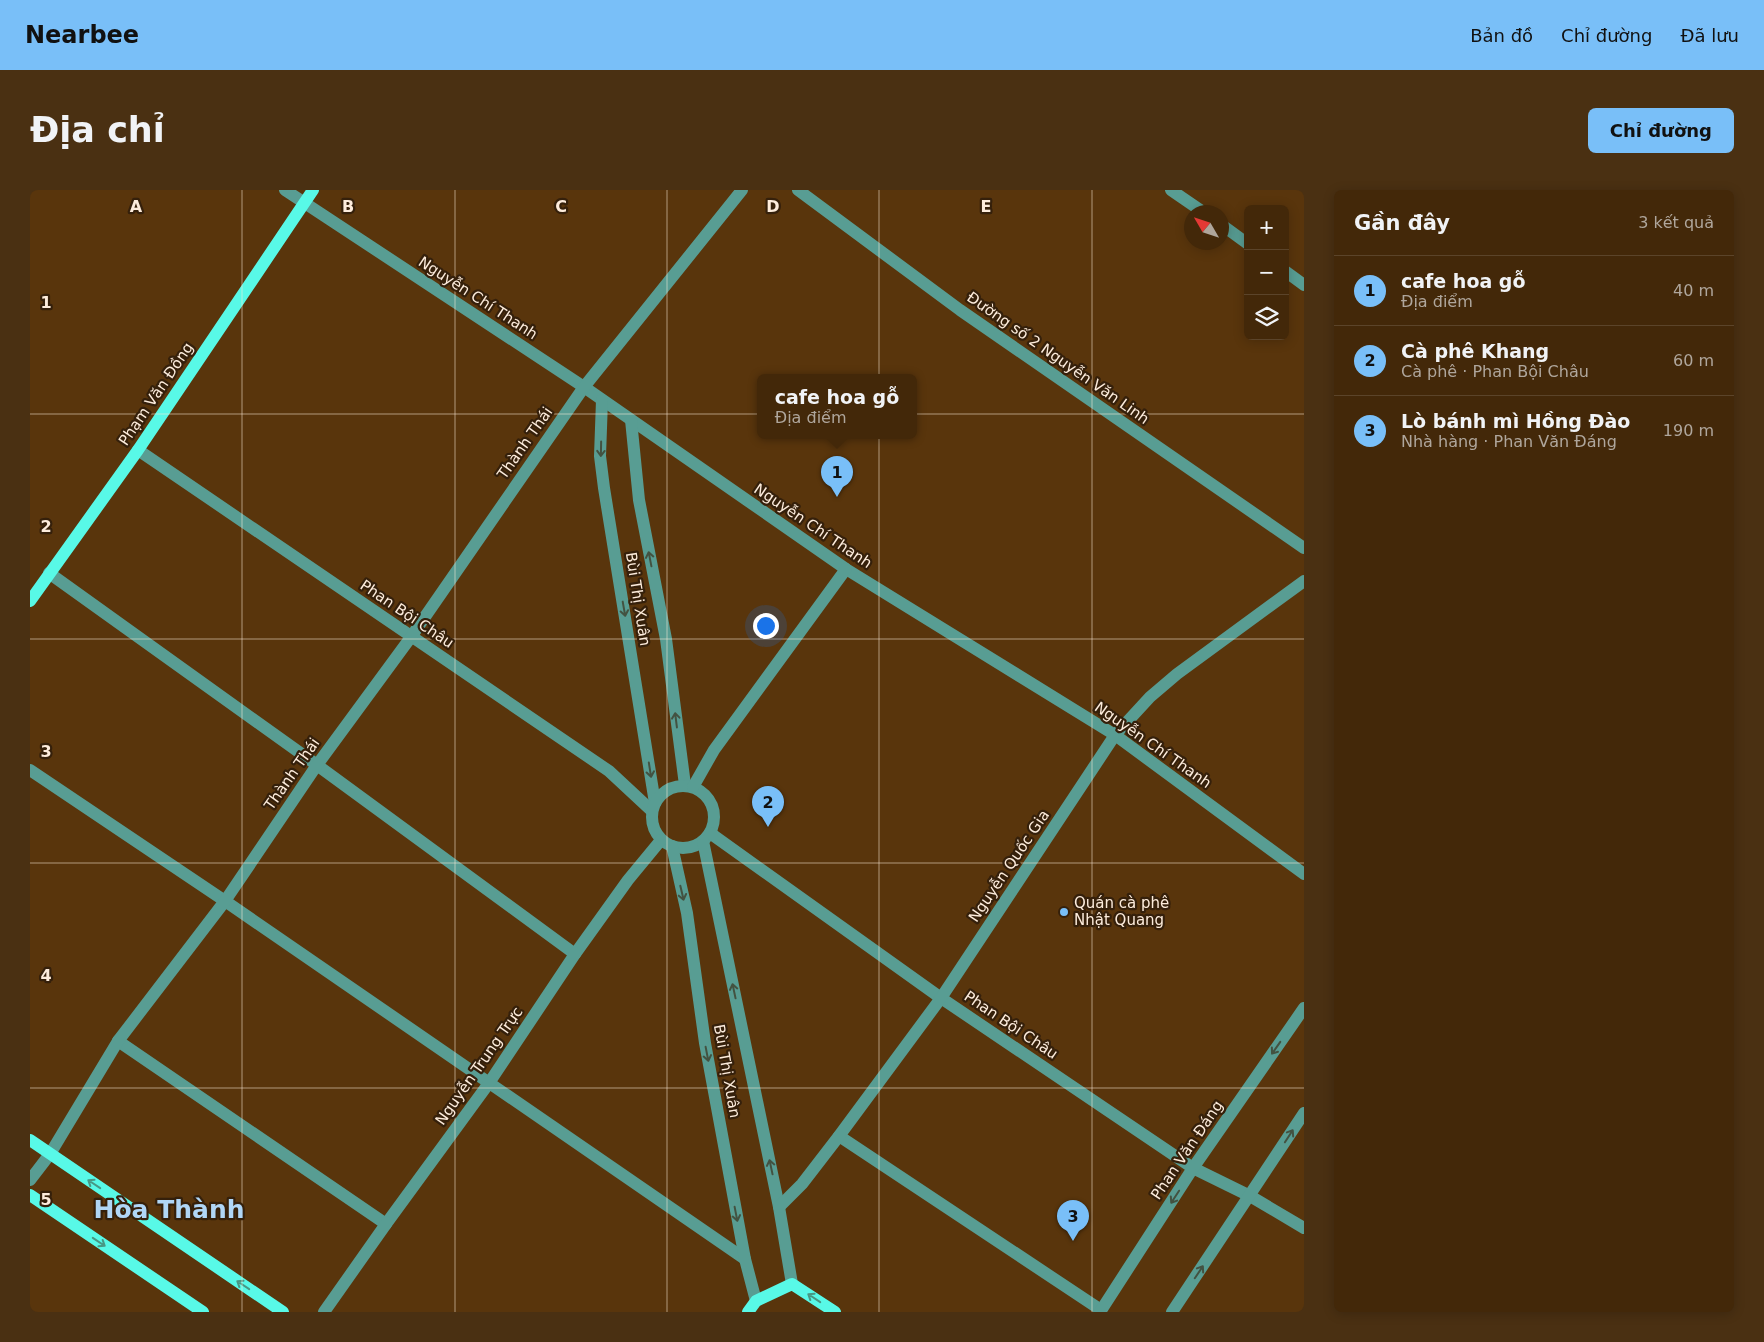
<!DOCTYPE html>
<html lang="vi">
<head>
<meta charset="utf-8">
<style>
	:root { --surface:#432809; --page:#4a3012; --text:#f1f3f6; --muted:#afa69c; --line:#5b442a; --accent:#79bff8 }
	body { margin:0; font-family:"DejaVu Sans",sans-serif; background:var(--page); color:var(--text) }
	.controls { position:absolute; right:15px; top:15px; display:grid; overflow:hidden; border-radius:8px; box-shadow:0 2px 12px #0003 }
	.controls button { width:45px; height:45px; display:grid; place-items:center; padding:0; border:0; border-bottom:1px solid var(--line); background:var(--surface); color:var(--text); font:25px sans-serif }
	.compass { position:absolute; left:1154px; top:15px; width:45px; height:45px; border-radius:50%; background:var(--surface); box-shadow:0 2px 12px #0003; rotate:309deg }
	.you { position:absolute; left:735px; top:435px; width:18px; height:18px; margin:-12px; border:4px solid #fff; border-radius:50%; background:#1a73e8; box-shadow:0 0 0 8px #1a73e833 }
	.badge { display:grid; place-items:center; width:32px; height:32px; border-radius:50%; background:var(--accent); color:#111; font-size:16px; font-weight:700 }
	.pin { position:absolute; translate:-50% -41px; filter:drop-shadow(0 1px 2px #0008) }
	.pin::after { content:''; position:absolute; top:26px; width:18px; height:15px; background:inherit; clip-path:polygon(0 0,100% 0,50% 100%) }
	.popup { position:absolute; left:727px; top:184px; width:160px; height:65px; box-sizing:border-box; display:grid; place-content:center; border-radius:8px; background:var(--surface); filter:drop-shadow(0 1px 4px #0005); font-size:16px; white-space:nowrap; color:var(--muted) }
	.popup b { font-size:19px; color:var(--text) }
	.popup::after { content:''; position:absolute; left:50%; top:100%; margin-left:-10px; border:10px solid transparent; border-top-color:var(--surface) }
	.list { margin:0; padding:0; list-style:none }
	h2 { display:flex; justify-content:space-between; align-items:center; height:65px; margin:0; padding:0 20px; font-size:21px }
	h2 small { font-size:16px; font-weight:400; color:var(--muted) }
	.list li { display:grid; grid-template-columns:32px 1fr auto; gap:15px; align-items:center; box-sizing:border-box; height:70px; padding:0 20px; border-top:1px solid var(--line) }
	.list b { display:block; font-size:19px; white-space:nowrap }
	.list p { margin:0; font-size:16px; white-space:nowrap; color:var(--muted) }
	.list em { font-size:16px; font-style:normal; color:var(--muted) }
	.icon { flex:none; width:28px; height:28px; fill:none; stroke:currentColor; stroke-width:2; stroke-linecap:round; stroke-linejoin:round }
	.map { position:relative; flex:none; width:1274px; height:1122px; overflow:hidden; border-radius:8px }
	header { display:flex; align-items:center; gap:30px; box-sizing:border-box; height:70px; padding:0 25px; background:var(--accent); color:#111 }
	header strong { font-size:24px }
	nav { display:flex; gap:28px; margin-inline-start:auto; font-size:18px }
	.intro { display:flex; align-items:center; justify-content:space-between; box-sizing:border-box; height:120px; padding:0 30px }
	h1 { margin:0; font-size:35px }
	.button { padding:12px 22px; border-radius:8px; background:var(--accent); color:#111; font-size:18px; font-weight:700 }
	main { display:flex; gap:30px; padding:0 30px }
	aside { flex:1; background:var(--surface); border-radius:8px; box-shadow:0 2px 12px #0003 }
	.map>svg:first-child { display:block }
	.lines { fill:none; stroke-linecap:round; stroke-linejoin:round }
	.minor { stroke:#589d93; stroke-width:12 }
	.major { stroke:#58f9e7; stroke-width:12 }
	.oneway { stroke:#435241 }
	.oneway2 { stroke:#489784 }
	.grid { fill:none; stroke:#fdecdc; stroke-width:1; stroke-opacity:0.55 }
	.poi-dot { fill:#79bff8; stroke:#35200b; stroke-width:2 }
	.labels { text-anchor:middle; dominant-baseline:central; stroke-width:4.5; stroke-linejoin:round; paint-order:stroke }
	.street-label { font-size:15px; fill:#fdecdc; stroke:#35200b }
	.poi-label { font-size:15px; fill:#fdecdc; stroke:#35200b; text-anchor:start }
	.town-label { font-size:25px; font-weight:bold; fill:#b0d6f6; stroke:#35200b }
	.grid-label { font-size:16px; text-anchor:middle; font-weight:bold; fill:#fdecdc; stroke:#35200b; stroke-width:4.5; stroke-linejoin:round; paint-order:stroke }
</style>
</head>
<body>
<header>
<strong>Nearbee</strong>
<nav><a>Bản đồ</a><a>Chỉ đường</a><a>Đã lưu</a></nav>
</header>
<div class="intro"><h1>Địa chỉ</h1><a class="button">Chỉ đường</a></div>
<main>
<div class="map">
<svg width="1274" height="1122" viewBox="0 0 1274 1122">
	<rect width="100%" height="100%" fill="#59350c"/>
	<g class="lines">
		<!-- minor -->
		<g class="minor">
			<path d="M255 0 554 197 816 379 1085 545 1274 684"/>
			<path d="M768 0 930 120 1274 358"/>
			<path d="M1141 0 1173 22"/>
			<path d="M1192 35 1218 54"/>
			<path d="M1255 81 1274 95"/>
			<path d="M572 210 570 266 574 298 625 613"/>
			<path d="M601 230 609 310 636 449 655 595"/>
			<path d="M108 260 579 581 622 621"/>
			<path d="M19 383 287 575 545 764"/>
			<path d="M0 580 195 711 715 1069"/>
			<circle cx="653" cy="627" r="31"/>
			<path d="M663 597 684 560 816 379"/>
			<path d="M680 643 911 808 1163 978 1220 1006 1274 1038"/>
			<path d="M673 651 749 1017 762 1094"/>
			<path d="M642 656 657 723 675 853 715 1069 726 1111"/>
			<path d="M88 851 356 1034"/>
			<path d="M809 946 1071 1120"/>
			<path d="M0 990 20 964 88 851 195 711 287 575 381 447 554 197 712 0"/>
			<path d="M749 1017 772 994 809 946 911 808 1085 545 1120 507 1147 484 1274 391"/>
			<path d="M294 1122 356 1034 459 893 545 764 598 690 631 650"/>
			<path d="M1070 1122 1163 978 1274 818"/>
			<path d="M1142 1122 1274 923"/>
		</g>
		<!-- major -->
		<g class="major">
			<path d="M0 411 108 260 283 0"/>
			<path d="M0 950 253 1122"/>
			<path d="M0 1005 173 1122"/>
			<path d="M718 1122 726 1111 762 1094 805 1122"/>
		</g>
	</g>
	<!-- one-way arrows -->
	<defs><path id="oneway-shaft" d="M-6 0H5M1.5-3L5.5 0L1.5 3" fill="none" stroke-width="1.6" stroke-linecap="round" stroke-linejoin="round" transform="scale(1.25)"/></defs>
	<g class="oneway">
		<use href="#oneway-shaft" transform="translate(571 259) rotate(91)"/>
		<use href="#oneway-shaft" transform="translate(620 369) rotate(-101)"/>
		<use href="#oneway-shaft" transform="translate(594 419) rotate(80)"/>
		<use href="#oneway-shaft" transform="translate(646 530) rotate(-97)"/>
		<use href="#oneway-shaft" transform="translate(620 580) rotate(81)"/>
		<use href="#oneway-shaft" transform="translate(652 703) rotate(77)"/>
		<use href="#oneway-shaft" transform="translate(704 801) rotate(-102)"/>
		<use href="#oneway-shaft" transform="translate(1246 858) rotate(125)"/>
		<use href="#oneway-shaft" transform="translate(677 864) rotate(79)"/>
		<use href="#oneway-shaft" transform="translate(1259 946) rotate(-57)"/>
		<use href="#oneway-shaft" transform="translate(741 977) rotate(-102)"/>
		<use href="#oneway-shaft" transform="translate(1145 1007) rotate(123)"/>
		<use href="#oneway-shaft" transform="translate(706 1024) rotate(79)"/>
		<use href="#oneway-shaft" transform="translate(1169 1082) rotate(-56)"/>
	</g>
	<g class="oneway2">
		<use href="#oneway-shaft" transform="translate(64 994) rotate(-146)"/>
		<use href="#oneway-shaft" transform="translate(69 1052) rotate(34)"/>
		<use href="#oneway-shaft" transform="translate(213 1095) rotate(-146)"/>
		<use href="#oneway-shaft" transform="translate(784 1108) rotate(-146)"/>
	</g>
	<!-- grid -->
	<path class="grid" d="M212 0V1122M425 0V1122M637 0V1122M849 0V1122M1062 0V1122M0 224H1274M0 449H1274M0 673H1274M0 898H1274"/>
	<!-- markers -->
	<circle class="poi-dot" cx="1034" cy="722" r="5"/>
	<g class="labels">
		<!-- street labels -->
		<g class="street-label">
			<text transform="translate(448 108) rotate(33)">Nguyễn Chí Thanh</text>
			<text transform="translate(1028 168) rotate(35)">Đường số 2 Nguyễn Văn Linh</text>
			<text transform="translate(126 204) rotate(-56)">Phạm Văn Đồng</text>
			<text transform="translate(495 253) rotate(-55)">Thành Thái</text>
			<text transform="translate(783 336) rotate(34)">Nguyễn Chí Thanh</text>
			<text transform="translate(608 409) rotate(81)">Bùi Thị Xuân</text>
			<text transform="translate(377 424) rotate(34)">Phan Bội Châu</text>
			<text transform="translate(1123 555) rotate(35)">Nguyễn Chí Thanh</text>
			<text transform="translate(262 584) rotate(-55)">Thành Thái</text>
			<text transform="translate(979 676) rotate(-56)">Nguyễn Quốc Gia</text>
			<text transform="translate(981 835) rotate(34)">Phan Bội Châu</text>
			<text transform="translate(449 876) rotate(-55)">Nguyễn Trung Trực</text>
			<text transform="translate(697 881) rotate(80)">Bùi Thị Xuân</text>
			<text transform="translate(1157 960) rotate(-56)">Phan Văn Đáng</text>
		</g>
		<!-- poi labels -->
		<g class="poi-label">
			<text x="1044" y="713">Quán cà phê<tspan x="1044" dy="17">Nhật Quang</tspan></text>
		</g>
		<!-- town labels -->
		<g class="town-label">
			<text x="139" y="1019">Hòa Thành</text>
		</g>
	</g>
	<g class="grid-label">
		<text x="106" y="22">A</text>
		<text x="318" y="22">B</text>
		<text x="531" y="22">C</text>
		<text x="743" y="22">D</text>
		<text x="956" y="22">E</text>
		<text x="16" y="118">1</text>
		<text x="16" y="342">2</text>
		<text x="16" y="567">3</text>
		<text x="16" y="791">4</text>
		<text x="16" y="1015">5</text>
	</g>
</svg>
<div class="controls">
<button>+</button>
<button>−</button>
<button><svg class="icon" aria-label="layers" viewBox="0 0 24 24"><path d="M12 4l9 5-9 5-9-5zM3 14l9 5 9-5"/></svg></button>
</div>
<svg class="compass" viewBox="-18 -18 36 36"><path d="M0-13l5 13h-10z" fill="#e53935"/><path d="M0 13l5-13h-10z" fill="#afa69c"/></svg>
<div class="you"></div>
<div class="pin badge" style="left:807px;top:307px">1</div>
<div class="popup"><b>cafe hoa gỗ</b>Địa điểm</div>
<div class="pin badge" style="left:738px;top:637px">2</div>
<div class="pin badge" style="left:1043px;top:1051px">3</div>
</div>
<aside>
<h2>Gần đây<small>3 kết quả</small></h2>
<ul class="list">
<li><span class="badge">1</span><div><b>cafe hoa gỗ</b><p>Địa điểm</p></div><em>40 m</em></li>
<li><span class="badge">2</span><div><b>Cà phê Khang</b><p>Cà phê · Phan Bội Châu</p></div><em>60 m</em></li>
<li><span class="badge">3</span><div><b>Lò bánh mì Hồng Đào</b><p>Nhà hàng · Phan Văn Đáng</p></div><em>190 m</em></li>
</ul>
</aside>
</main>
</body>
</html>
